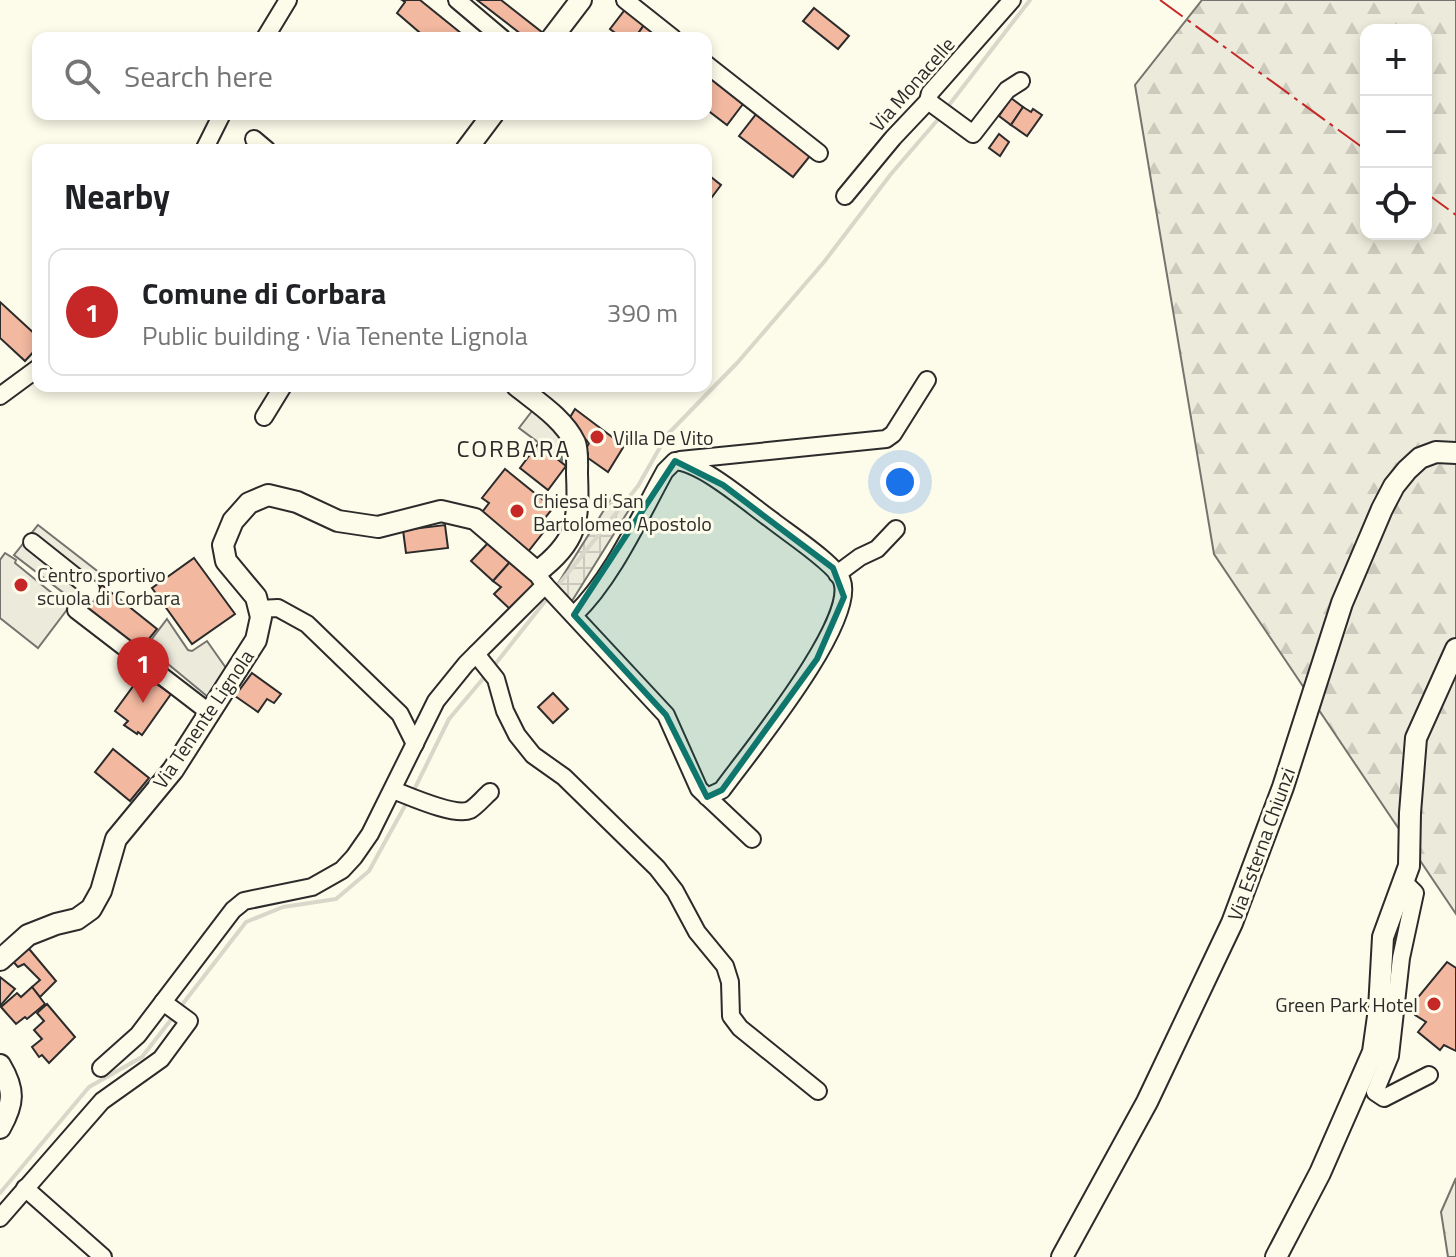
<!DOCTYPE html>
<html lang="en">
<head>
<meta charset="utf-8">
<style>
	:root { --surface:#fff; --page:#f6f6f6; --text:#202124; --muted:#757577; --line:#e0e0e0; --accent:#c62828 }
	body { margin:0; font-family:"Titillium Web",sans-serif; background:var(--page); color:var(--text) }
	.controls { position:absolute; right:24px; top:24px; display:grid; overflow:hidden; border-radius:16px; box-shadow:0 4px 12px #0003 }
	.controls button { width:72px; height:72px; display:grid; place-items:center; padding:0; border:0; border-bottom:2px solid var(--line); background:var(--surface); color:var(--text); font:40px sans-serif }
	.you { position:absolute; left:900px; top:482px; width:28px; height:28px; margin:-20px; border:6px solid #fff; border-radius:50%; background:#1a73e8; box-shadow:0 0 0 12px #1a73e833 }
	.badge { display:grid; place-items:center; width:52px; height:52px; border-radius:50%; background:var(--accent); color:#fff; font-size:26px; font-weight:700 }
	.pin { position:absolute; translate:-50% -66px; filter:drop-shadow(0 2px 4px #0008) }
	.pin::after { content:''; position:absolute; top:42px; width:28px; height:24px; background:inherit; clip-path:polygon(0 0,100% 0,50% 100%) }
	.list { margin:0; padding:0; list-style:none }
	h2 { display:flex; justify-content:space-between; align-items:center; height:104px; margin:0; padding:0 32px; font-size:34px }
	h2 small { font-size:26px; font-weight:400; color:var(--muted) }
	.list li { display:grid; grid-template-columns:52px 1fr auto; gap:24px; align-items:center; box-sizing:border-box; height:128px; margin:0 16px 16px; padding:0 16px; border:2px solid var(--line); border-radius:16px }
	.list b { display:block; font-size:30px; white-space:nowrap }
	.list p { margin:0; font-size:26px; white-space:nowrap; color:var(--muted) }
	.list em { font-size:26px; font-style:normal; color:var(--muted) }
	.icon { flex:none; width:44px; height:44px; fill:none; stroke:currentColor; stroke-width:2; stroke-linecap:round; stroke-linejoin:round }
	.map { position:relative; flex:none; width:1456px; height:1257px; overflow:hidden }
	.search { position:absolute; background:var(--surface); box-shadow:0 4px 12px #0003; left:32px; top:32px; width:680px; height:88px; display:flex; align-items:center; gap:20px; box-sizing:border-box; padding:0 28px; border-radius:16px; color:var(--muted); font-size:30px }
	.panel { position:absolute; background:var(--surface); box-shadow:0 4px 12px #0003; left:32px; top:144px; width:680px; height:248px; border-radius:16px }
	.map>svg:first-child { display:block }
	.green { fill:#ecebdb; stroke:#74746e; stroke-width:2 }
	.forest { fill:url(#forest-firs); stroke:#74746e; stroke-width:2; fill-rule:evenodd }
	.parking { fill:#eceadb; stroke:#74746e; stroke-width:2 }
	.plaza { fill:url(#plaza-grid); stroke:#74746e; stroke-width:2 }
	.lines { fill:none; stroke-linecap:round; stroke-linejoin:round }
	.stream { stroke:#d8d7c9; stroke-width:4 }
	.building { fill:#f2b8a0; stroke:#2b2b2b; stroke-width:2 }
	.minor-casing { stroke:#2b2b2b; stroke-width:20 }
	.major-casing { stroke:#2b2b2b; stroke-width:24 }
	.minor { stroke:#fdfbea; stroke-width:16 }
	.major { stroke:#fdfbea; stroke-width:20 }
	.power { stroke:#c62828; stroke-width:2; stroke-dasharray:28 6 4 6; stroke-linecap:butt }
	.marked { fill:#0f766e; fill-opacity:0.2; stroke:#0f766e; stroke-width:6; stroke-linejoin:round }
	.poi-dot { fill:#c62828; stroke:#fdfbea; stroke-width:3 }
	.labels { text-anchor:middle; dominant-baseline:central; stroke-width:6; stroke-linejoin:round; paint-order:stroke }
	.street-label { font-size:20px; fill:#2b2b2b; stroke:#fdfbea }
	.poi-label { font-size:20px; fill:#2b2b2b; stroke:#fdfbea; text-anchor:start }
	.quarter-label { font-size:24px; letter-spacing:2px; fill:#2b2b2b; stroke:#fdfbea }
</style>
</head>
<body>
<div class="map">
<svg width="1456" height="1257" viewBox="0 0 1456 1257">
	<defs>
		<pattern id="forest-firs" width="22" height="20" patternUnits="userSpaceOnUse" patternTransform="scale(2)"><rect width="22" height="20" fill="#ecebdb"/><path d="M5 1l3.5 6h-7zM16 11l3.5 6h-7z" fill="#cbcabc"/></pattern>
		<pattern id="plaza-grid" width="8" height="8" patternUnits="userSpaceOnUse" patternTransform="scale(2)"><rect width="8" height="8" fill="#eceadb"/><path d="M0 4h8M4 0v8" fill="none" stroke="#cbc9bc"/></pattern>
	</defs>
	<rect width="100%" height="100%" fill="#fdfbea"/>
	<!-- green -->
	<path class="green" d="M5 553 16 560 15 563 69 607 38 648 0 618V560Z"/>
	<!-- forest -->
	<g class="forest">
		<path d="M1202 0H1456V914L1214 554 1135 85ZM1366 30H1426V234H1366Z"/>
		<path d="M1456 1178V1257H1448L1441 1212Z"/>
	</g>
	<!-- parking -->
	<g class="parking">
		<path d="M532 411 559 430 562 460 519 428Z"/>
		<path d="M38 525 105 577 82 607 14 555Z"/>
		<path d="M167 619 188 650 192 651 207 641 226 668 208 697 168 664 162 668 142 652Z"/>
	</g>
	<!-- plaza -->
	<path class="plaza" d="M614 494 632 505 572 601 554 590Z"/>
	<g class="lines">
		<!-- stream -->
		<g class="stream">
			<path d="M946 109 1030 0"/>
			<path d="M555 589 638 486 667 435 738 362 824 262 891 174 941 116"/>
			<path d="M493 667 550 595"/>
			<path d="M412 794 449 719 487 674"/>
			<path d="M178 1010 246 922 283 907 336 899 369 871 407 802"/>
			<path d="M0 1193 89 1087 142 1057 173 1017"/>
		</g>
	</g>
	<!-- building -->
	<g class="building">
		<path d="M402 0H420L467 38H426L397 13 405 2Z"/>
		<path d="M477 0H501L543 33 539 38H526Z"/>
		<path d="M627 7 646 22 635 38H622L610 29Z"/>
		<path d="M814 8 849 36 838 49 803 21Z"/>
		<path d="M646 22 666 38H635Z"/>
		<path d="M706 75 743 104 727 125 706 109Z"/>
		<path d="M1011 98 1023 107 1011 125 999 116Z"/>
		<path d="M1023 107 1031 112 1033 109 1042 115 1027 136 1011 125Z"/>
		<path d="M757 113 810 156 793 177 739 136Z"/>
		<path d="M999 134 1009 142 1000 156 989 148Z"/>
		<path d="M706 173 721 185 706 205Z"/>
		<path d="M0 302 38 337V347L25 361 0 338Z"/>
		<path d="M575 409 624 446 608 472 588 458V453L585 451 589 443 576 430 569 419Z"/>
		<path d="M538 444 566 466 548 490 520 468Z"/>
		<path d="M505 469 553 508 540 524 546 529 527 553 480 515 489 503 482 498Z"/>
		<path d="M445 525 448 548 406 553 403 530Z"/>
		<path d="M489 542 511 561 493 581 471 561Z"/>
		<path d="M194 558 235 614 192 644 152 588Z"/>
		<path d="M511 561 536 585 512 611 494 594 501 587 493 581Z"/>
		<path d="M102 585 157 629 140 650 85 606Z"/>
		<path d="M145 670 157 679 154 682 171 694 142 735 138 732 137 734 124 725 128 721 115 711Z"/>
		<path d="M252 673 281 694 274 703 267 699 258 712 235 696Z"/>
		<path d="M553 693 568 709 553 723 538 707Z"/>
		<path d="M113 749 149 778 130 801 95 772Z"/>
		<path d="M25 944 56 981 40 997 32 987 40 980 24 964 18 967 9 957Z"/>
		<path d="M1447 962 1456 968V1051L1444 1045 1440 1050 1418 1032 1426 1022 1415 1015 1410 1007Z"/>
		<path d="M0 977 15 989 0 1006Z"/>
		<path d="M32 987 45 1004 27 1019 25 1017 16 1024 1 1007 17 993 21 997Z"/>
		<path d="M47 1004 75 1037 49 1063 42 1055 39 1057 32 1047 42 1039 34 1030 44 1021 37 1013Z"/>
	</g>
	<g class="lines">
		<defs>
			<g id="minor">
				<path d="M457 0 502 38"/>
				<path d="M625 0 673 38"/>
				<path d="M265 38 288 0"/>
				<path d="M706 64 819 153"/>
				<path d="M928 101 973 134 1007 90 1021 81"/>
				<path d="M254 139 267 150"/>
				<path d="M204 150 222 114"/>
				<path d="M845 196 893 138 928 101 930 93 1012 0"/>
				<path d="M0 396 38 368"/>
				<path d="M264 417 283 386"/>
				<path d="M680 460 886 439 893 434 927 380"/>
				<path d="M32 542 91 589 76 610C120 644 165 678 210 713"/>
				<path d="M837 574 860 557 877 549 896 529"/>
				<path d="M539 577 545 585 666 715 699 789 752 839"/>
				<path d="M259 609 278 608 307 624 400 714 415 744"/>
				<path d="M574 615C612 579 640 516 665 471L675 461C703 463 749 504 773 521 788 533 837 565 842 581 857 622 748 754 722 790L707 797"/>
				<path d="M476 654 496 679 505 711 517 735 533 755 564 777 657 868 675 891 697 932 725 966 730 982 731 1016 740 1028 818 1091"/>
				<path d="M393 790C409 796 455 817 470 810 477 806 484 797 490 792"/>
				<path d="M1403 881 1415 893 1401 958 1390 1056 1375 1092 1384 1098 1429 1075"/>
				<path d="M101 1068 138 1035 233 910 244 901 312 887 342 870 354 857 370 834 436 701 466 664 545 585"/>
				<path d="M25 1188 103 1257"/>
				<path d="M0 1218 102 1101 161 1059 189 1021 163 1002"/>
			</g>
			<g id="major">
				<path d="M552 38 581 0"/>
				<path d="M466 150 493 114"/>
				<path d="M0 960 28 935 56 924 77 919 91 909 101 891 116 839 173 770 256 640 261 617 256 597 226 561 223 545 233 521 249 503 268 495 297 502 338 521 378 527 441 511 475 519 537 572C577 542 579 522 577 474 577 464 578 451 575 443 564 419 537 402 517 386"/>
				<path d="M0 1065C15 1090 14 1103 0 1128"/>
				<path d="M1062 1257 1147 1102 1232 923 1283 787 1342 603 1382 509 1394 486 1407 470 1420 458 1436 452 1456 453"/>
				<path d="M1276 1257 1320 1173 1373 1052 1379 1009 1383 937 1409 866 1410 813 1416 738 1456 649"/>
			</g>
		</defs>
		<!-- minor casing -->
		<use href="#minor" class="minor-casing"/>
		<!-- major casing -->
		<use href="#major" class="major-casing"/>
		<!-- minor -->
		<use href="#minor" class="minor"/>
		<!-- major -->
		<use href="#major" class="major"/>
		<!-- power -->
		<g class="power">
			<path d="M1160 0 1366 150"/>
			<path d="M1426 193 1456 215"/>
		</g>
	</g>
	<!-- marked area -->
	<path class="marked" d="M675 461 723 485 833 568 844 597 817 659 722 790 707 797 666 715 574 615Z"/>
	<!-- markers -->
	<g class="poi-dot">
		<circle cx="597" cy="437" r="8"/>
		<circle cx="517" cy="511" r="8"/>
		<circle cx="21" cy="585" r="8"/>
		<circle cx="1434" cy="1004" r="8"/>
	</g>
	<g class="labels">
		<!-- street labels -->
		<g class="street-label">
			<text transform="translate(912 84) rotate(-49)">Via Monacelle</text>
			<text transform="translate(203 719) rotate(-56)">Via Tenente Lignola</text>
			<text transform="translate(1261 844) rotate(-70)">Via Esterna Chiunzi</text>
		</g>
		<!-- poi labels -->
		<g class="poi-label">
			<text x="613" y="437">Villa De Vito</text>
			<text x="533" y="500">Chiesa di San<tspan x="533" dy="23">Bartolomeo Apostolo</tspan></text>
			<text x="37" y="574">Centro sportivo<tspan x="37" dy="23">scuola di Corbara</tspan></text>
			<text x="1418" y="1004" text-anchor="end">Green Park Hotel</text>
		</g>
		<!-- quarter labels -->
		<g class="quarter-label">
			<text x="514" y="448">CORBARA</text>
		</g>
	</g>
</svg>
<div class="controls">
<button>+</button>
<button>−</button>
<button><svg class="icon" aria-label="locate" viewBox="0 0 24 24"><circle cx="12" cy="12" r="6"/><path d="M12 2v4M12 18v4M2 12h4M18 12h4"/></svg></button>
</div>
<div class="you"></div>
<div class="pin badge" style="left:143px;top:703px">1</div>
<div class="search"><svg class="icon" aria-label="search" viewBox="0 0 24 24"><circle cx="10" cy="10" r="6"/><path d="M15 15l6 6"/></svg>Search here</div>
<section class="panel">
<h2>Nearby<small></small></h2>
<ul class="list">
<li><span class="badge">1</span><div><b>Comune di Corbara</b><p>Public building · Via Tenente Lignola</p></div><em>390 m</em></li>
</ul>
</section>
</div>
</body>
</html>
